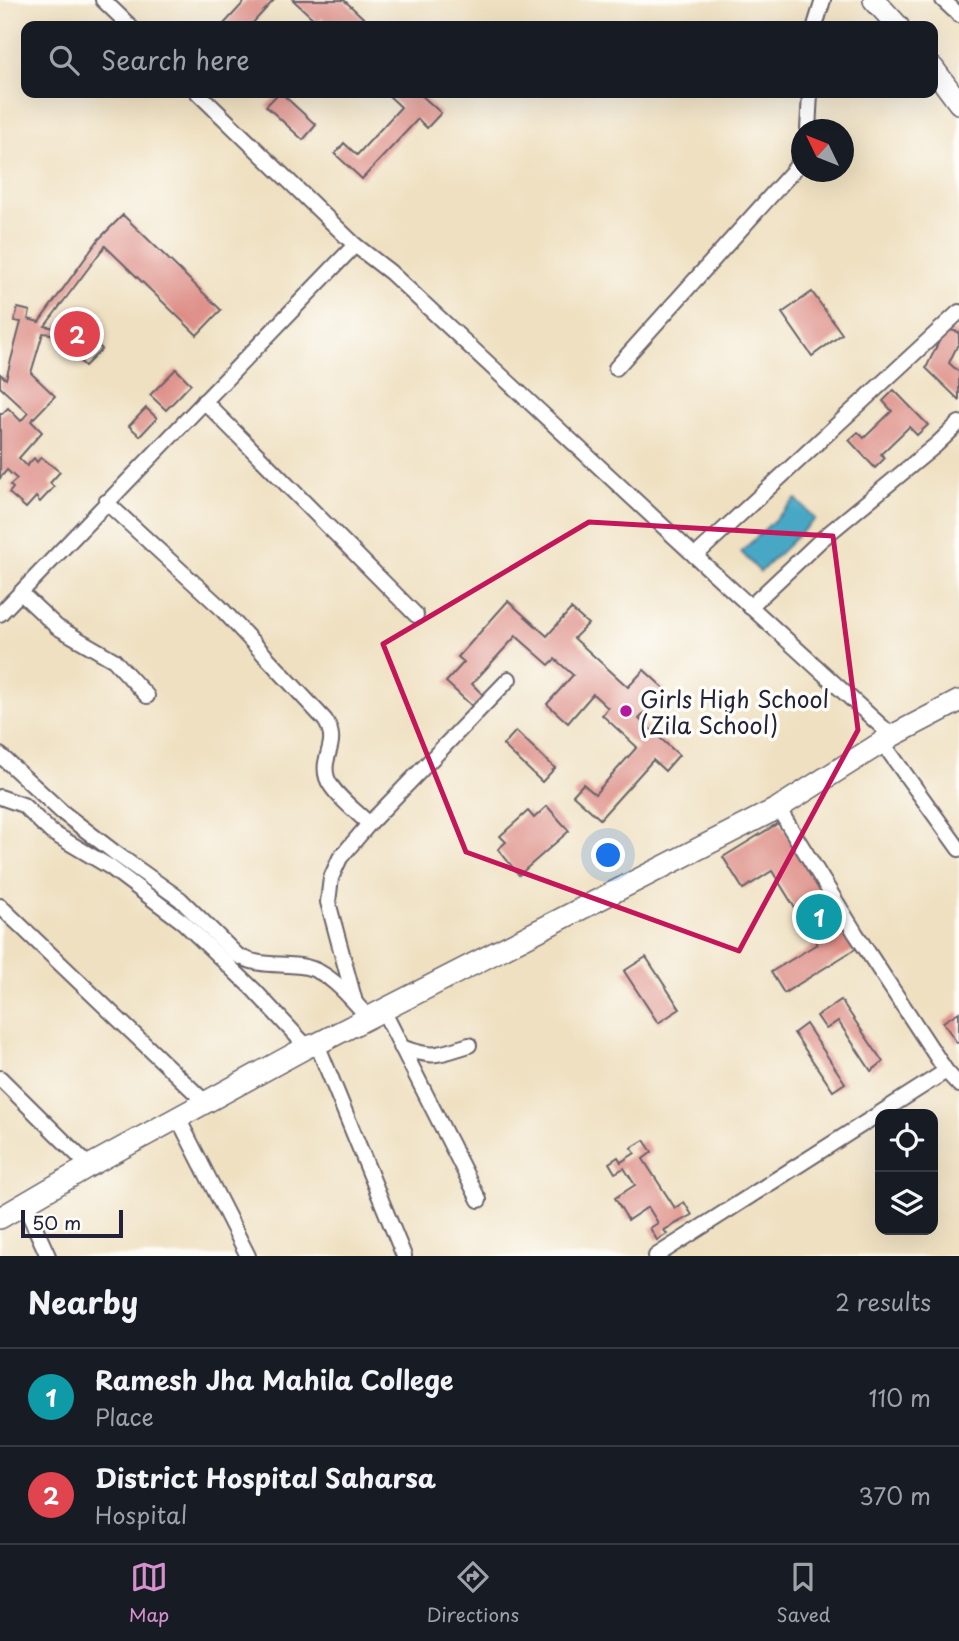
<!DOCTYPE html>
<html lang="en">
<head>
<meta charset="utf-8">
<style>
	:root { --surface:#171b24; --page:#20242c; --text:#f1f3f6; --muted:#9ea1a6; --line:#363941; --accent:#d690ce }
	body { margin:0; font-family:"Playpen Sans",sans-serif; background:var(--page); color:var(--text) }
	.controls { position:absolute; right:21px; bottom:21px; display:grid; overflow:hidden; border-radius:14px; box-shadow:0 7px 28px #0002 }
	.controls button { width:63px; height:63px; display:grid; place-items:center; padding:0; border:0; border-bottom:2px solid var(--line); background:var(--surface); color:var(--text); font:35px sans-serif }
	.compass { position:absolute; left:791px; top:119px; width:63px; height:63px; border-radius:50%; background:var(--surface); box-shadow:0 7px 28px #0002; rotate:313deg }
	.scale { position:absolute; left:21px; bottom:18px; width:102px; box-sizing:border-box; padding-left:7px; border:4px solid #22223b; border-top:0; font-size:19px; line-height:24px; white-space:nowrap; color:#22223b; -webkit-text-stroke:5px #fdfcf7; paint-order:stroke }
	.you { position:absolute; left:609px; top:856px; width:24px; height:24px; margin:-18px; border:5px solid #fff; border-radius:50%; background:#1a73e8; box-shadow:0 0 0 10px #1a73e833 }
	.badge { display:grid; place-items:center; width:46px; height:46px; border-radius:50%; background:var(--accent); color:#fff; font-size:23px; font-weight:700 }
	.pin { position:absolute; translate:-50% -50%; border:4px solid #fff; box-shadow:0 2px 7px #0006 }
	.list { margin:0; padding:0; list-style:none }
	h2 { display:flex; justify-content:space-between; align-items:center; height:91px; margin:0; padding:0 28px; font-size:30px }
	h2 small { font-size:23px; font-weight:400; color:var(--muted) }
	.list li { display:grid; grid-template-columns:46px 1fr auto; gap:21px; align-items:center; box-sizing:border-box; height:98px; padding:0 28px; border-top:2px solid var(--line) }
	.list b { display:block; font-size:26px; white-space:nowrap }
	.list p { margin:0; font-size:23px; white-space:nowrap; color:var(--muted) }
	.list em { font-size:23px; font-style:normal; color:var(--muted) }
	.icon { flex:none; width:38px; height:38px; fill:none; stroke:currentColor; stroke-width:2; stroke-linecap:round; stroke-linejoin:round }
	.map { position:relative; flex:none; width:959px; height:1256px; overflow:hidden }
	.search { position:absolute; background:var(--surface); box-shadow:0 7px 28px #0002; left:21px; right:21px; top:21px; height:77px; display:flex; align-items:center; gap:18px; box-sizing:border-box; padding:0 24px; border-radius:14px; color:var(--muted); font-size:26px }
	.sheet { height:287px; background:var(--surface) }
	nav { display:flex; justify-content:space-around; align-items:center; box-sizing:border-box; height:98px; border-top:2px solid var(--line); background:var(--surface); font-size:19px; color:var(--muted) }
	nav a { display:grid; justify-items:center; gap:4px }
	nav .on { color:var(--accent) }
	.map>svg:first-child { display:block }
	.water { fill:#46a7c5; stroke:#346480; stroke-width:2 }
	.building { fill:#de8e87 }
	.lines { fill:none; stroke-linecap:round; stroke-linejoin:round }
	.street-casing { stroke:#6a646a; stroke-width:18 }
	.secondary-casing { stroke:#6a646a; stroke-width:24 }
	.street { stroke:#fff; stroke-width:14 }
	.secondary { stroke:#fff; stroke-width:21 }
	.marked { fill:none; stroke:#c2185b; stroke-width:5; stroke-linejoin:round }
	.poi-dot { fill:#b5179e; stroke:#fdfcf7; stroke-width:2.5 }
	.labels { text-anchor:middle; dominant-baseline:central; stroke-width:7; stroke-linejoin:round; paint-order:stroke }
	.poi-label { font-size:23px; fill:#22223b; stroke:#fdfcf7; text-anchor:start }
</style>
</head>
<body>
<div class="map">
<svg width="959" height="1256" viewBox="0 0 959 1256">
	<rect width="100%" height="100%" fill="#fdfcf7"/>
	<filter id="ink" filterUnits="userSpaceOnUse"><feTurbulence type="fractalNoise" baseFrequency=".0143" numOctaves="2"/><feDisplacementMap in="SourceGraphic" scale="14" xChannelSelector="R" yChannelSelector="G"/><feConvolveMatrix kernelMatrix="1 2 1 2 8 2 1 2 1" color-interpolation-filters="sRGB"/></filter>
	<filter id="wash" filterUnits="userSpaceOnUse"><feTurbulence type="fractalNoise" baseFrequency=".00686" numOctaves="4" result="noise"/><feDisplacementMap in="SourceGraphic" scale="28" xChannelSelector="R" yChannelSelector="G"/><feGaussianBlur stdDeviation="1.57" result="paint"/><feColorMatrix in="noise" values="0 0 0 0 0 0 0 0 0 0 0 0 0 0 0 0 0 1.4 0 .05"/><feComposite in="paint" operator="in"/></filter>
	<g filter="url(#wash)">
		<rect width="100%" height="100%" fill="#efe0c1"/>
		<!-- water -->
		<path class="water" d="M796 499 815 519 760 572 741 552Z"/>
		<g id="blocks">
			<!-- building -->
			<g class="building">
				<path d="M246 0H274L250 26H222Z"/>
				<path d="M293 0H344L372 26H331L322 18 318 23Z"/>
				<path d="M275 93H281L316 125 303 140 266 106 277 95Z"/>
				<path d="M386 93H419L441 113 427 128 418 119 362 179 335 154 344 143 357 155 401 107Z"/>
				<path d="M123 215 221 310 197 335 105 246 45 326 55 328 68 315 102 349 85 366 51 334 43 333 31 373 55 396 31 421 42 432 19 458 27 466 34 458 37 462 41 457 60 472 50 483 54 487 40 502 36 497 26 508 9 493 13 488 10 485 17 479 7 470 0 478V413L2 414 8 408 21 421 28 413 0 387V374L6 379 21 322 14 321 18 308 30 311 28 319 39 322 99 239Z"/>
				<path d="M812 292 842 334 812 356 782 313Z"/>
				<path d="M945 329 959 332V342L949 363 959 372V400L926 368Z"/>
				<path d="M176 369 191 384 166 410 150 395Z"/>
				<path d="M894 390 928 425 917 435 909 427 881 454 885 458 875 468 849 440 858 432 864 438 892 411 883 401Z"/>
				<path d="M146 408 157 418 140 436 129 426Z"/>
				<path d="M508 601 547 636 571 609 588 624 574 638 628 687 644 670 666 690 639 719 679 755 665 771 653 760 600 819 573 795 583 784 595 794 637 747 602 715 608 708 593 694 568 723 547 704 573 675 555 659 549 665 516 636 472 684 484 696 473 707 446 682 464 662 458 657Z"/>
				<path d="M516 731 555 768 542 782 503 745Z"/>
				<path d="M547 806 569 831 519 875 498 849 506 842 500 836 528 811 534 818Z"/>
				<path d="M780 822 857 948 784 993 771 972 817 944 772 871 743 889 723 857Z"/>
				<path d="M646 957 680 1009 658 1023 624 971Z"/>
				<path d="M841 1000 883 1062 871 1071 838 1021 826 1029 817 1016Z"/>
				<path d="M959 1012V1042L957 1043 943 1022Z"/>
				<path d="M806 1024 845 1083 833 1091 794 1033Z"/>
				<path d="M644 1140 652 1152 643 1159 675 1208 684 1202 692 1215 664 1230 667 1234 657 1240 650 1228 658 1223 648 1207 628 1220 615 1198 635 1185 624 1168 615 1173 609 1163 618 1157 621 1162 635 1153 631 1148Z"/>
			</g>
		</g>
	</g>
	<g filter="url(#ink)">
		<use href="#blocks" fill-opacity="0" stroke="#6a646a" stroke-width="2"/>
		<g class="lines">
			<defs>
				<g id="street">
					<path d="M103 0 130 26"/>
					<path d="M943 0 959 15"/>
					<path d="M815 26 823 0"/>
					<path d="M198 93 355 245 390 272 695 556 892 736"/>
					<path d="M808 130 810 93"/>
					<path d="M616 368 793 171 802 159"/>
					<path d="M204 401 416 615"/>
					<path d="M106 502 219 606 325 720C341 744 320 756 327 778 332 793 357 812 369 824"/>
					<path d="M695 556 959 312"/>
					<path d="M21 593 57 627 114 660 147 696"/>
					<path d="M750 607 822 539 936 445 959 423"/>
					<path d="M0 614 355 245"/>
					<path d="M882 742 959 849"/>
					<path d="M0 755 62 812 114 852 180 899 237 955C259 968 282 962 306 967 331 972 352 1000 369 1018"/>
					<path d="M0 797 23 805 51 832 110 867 183 922 254 990 307 1047"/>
					<path d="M778 808 856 934 946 1071 959 1085"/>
					<path d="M0 906 206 1103"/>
					<path d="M355 1002 328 902 331 878 340 858 369 824 509 679"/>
					<path d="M383 1010 479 1200"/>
					<path d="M317 1044 404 1256"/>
					<path d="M401 1047C434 1059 437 1055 469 1045"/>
					<path d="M0 1078 89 1166"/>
					<path d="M178 1118 248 1256"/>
					<path d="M24 1203 48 1256"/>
					<path d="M656 1256 946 1071"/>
				</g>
				<g id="secondary">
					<path d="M874 0 898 26"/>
					<path d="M933 68 959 103"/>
					<path d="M0 1218 89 1166 307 1047 317 1044 778 808 892 736 959 701"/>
				</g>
			</defs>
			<!-- street casing -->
			<use href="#street" class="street-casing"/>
			<!-- secondary casing -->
			<use href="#secondary" class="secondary-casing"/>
			<!-- street -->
			<use href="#street" class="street"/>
			<!-- secondary -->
			<use href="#secondary" class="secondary"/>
		</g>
	</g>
	<!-- marked area -->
	<path class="marked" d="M589 522 833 536 858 730 739 951 466 852 383 644Z"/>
	<!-- markers -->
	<circle class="poi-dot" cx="626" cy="711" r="7"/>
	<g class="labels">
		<!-- poi labels -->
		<g class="poi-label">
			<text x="640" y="698">Girls High School<tspan x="640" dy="26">(Zila School)</tspan></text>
		</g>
	</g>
</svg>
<div class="controls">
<button><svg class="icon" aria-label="locate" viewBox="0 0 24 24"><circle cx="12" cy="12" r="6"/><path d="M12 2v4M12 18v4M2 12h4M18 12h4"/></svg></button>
<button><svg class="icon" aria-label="layers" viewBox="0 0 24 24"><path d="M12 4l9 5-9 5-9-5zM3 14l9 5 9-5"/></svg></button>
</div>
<svg class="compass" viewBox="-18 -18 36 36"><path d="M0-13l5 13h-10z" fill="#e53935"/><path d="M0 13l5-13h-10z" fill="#9ea1a6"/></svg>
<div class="scale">50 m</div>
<div class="you"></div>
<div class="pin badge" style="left:819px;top:917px;background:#0f9aa8">1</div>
<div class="pin badge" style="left:77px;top:334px;background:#e0444e">2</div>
<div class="search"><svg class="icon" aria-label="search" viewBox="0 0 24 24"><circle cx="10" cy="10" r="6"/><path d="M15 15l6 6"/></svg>Search here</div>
</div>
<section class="sheet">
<h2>Nearby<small>2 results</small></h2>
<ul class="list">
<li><span class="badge" style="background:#0f9aa8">1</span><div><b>Ramesh Jha Mahila College</b><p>Place</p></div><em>110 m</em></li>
<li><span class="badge" style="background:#e0444e">2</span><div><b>District Hospital Saharsa</b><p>Hospital</p></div><em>370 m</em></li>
</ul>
</section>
<nav>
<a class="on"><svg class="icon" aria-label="map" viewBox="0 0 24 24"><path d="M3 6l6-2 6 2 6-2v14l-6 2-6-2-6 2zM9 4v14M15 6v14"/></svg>Map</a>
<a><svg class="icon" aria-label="directions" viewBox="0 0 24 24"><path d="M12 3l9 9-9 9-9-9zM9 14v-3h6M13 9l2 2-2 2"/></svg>Directions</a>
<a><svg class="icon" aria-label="saved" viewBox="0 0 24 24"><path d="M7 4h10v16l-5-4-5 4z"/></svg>Saved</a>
</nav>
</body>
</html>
